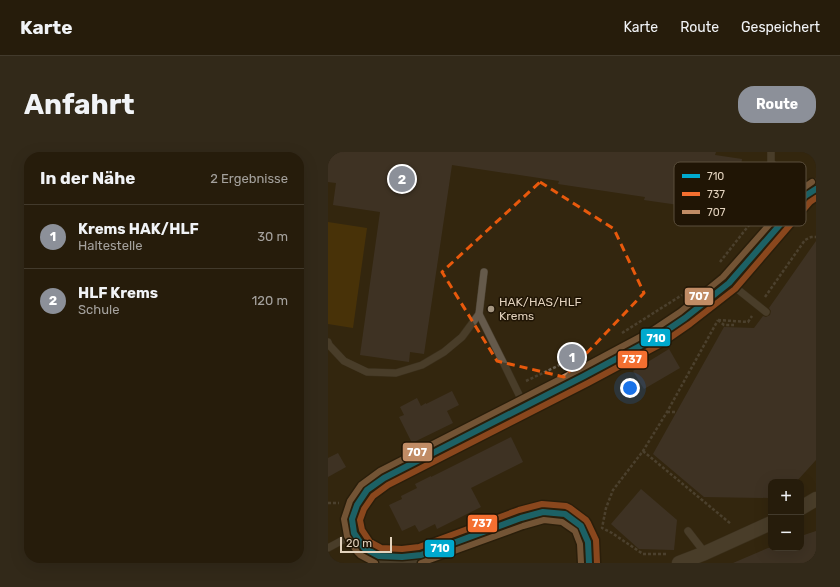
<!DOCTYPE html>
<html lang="de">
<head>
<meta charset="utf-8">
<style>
	:root { --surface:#261c0b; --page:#322919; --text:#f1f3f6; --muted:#a4a19d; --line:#423a2c; --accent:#8c9099 }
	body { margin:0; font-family:Rubik,sans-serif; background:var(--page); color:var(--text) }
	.controls { position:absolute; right:12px; bottom:12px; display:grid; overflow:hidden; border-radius:8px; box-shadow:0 4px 16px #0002 }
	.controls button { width:36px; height:36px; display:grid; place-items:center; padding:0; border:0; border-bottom:1px solid var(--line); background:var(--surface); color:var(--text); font:20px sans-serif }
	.scale { position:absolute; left:12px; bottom:10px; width:52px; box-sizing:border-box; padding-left:4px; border:2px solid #e3d3be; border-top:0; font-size:11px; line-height:14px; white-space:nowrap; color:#e3d3be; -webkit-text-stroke:3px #201505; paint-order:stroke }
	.you { position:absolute; left:302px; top:236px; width:14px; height:14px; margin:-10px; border:3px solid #fff; border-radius:50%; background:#1a73e8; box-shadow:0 0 0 6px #1a73e833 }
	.badge { display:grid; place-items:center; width:26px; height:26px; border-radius:50%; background:var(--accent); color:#fff; font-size:13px; font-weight:700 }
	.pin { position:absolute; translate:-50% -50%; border:2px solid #fff; box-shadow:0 1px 4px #0006 }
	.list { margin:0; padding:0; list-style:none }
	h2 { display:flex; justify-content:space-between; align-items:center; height:52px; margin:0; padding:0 16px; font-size:17px }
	h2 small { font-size:13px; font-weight:400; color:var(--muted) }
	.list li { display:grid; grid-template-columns:26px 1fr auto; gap:12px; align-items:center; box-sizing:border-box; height:64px; padding:0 16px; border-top:1px solid var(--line) }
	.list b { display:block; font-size:15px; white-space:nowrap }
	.list p { margin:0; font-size:13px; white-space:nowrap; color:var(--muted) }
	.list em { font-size:13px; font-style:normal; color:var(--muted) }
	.map { position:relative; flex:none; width:488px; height:411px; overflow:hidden; border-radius:16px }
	header { display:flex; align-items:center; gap:24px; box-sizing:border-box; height:56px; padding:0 20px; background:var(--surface); border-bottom:1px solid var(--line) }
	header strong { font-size:19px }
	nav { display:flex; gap:22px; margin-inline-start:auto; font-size:14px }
	.intro { display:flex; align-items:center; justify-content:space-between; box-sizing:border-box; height:96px; padding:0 24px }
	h1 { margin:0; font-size:28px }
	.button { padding:10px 18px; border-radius:16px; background:var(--accent); color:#fff; font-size:14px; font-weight:700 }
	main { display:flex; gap:24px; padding:0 24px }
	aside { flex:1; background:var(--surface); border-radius:16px; box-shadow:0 4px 16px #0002 }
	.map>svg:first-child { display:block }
	.green { fill:#624102 }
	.building { fill:#4c413d }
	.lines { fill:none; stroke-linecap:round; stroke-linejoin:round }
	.lane-casing { stroke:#4a4030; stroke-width:8 }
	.street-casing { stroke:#4a4030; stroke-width:15 }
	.secondary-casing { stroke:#4a4030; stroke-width:21 }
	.path { stroke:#696052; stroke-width:2.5; stroke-dasharray:3 2; stroke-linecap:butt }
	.lane { stroke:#655a4b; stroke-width:7 }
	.street { stroke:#655a4b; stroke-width:14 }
	.secondary { stroke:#655a4b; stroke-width:20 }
	.bus-1-casing { stroke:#201505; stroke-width:9 }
	.bus-2-casing { stroke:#201505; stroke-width:9 }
	.bus-3-casing { stroke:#201505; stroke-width:9 }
	.bus-1 { stroke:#00a9ce; stroke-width:6 }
	.bus-2 { stroke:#f46f30; stroke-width:6 }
	.bus-3 { stroke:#c18c65; stroke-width:6 }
	.marked { fill:none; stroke:#e8590c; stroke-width:3; stroke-dasharray:8 5; stroke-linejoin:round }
	.poi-dot { fill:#a59681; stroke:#201505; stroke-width:1.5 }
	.labels { text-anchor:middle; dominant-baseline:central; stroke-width:3; stroke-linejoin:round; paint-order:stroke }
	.poi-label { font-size:12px; fill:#e3d3be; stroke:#201505; text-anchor:start }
	.key { fill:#201505; stroke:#5a4e3c; stroke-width:1 }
	.key-label { font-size:11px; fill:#e3d3be }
	.line-badge { stroke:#201505; stroke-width:1.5 }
	.badge-label { font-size:11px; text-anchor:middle; font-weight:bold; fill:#fff }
</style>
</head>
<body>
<header>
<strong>Karte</strong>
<nav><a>Karte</a><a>Route</a><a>Gespeichert</a></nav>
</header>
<div class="intro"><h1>Anfahrt</h1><a class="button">Route</a></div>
<main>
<aside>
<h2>In der Nähe<small>2 Ergebnisse</small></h2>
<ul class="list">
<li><span class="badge">1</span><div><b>Krems HAK/HLF</b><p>Haltestelle</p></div><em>30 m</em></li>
<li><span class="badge">2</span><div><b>HLF Krems</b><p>Schule</p></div><em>120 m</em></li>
</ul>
</aside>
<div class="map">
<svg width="488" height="411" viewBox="0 0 488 411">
	<rect width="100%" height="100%" fill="#33260f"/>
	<!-- green -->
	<path class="green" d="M0 70 39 76 25 176 0 172Z"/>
	<!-- building -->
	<g class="building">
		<path d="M0 0H388L387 3 414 7 406 61 316 48 317 45 230 32 231 29 124 13 96 202 82 200 81 210 32 203 52 60 5 53 8 31 0 30Z"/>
		<path d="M488 89V308L468 330H443V346L376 345 325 302 396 175 426 176 435 164 438 165 442 163 443 159 441 156Z"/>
		<path d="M341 197 352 216 316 237 305 219Z"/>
		<path d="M124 239 131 253 119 259 125 271 84 291 71 265 76 263 72 255 89 246 93 254 98 251V252Z"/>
		<path d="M183 285 195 310 143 336 153 355 109 377 107 372 91 380 87 373 74 379 61 353 74 347 73 344 89 336 87 332 103 324V325Z"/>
		<path d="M10 301 18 315 0 325V306Z"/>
		<path d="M313 337 349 368 346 398 311 397 283 372Z"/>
		<path d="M488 379V411H405L440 396H473V384Z"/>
	</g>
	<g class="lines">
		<defs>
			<g id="lane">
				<path d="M443 0V10L454 24 477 43"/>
				<path d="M156 120 151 162 175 210 196 253"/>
				<path d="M403 132 438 160"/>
				<path d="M0 190 1 193 16 209 39 220 68 221 94 213 116 200 134 185 151 162"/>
				<path d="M360 379 377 401"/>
				<path d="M0 396 26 382"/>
			</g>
			<g id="street">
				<path d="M473 356 488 347"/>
				<path d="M351 411 377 401 443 371"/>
			</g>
			<path id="secondary" d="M261 411 260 390 253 374 237 362 215 360 193 366 93 403 74 405 51 404 36 396 26 381 24 367 29 353 39 338 56 326 256 224 329 185 357 166 390 140 401 131 477 44 488 37"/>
		</defs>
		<!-- lane casing -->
		<use href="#lane" class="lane-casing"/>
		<!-- street casing -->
		<use href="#street" class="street-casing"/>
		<!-- secondary casing -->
		<use href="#secondary" class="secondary-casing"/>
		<!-- path -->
		<g class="path">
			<path d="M412 20 438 23"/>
			<path d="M392 110 451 35"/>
			<path d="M437 145 477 88 483 85H488"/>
			<path d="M390 168 420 170 424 164"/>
			<path d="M390 168 396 173H406"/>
			<path d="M294 181 354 143"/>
			<path d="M198 229 238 210"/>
			<path d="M339 260H349"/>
			<path d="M315 299 403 372"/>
			<path d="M0 351H11"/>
			<path d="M338 402H315L284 381 274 376 278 356 285 338 315 299 339 260 390 168"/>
		</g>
		<!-- lane -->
		<use href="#lane" class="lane"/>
		<!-- street -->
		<use href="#street" class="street"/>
		<!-- secondary -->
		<use href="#secondary" class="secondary"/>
		<defs>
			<path id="bus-1" d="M261 411 260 390 253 374 237 362 215 360 193 366 93 403 74 405 51 404 36 396 26 381 24 367 29 353 39 338 56 326 256 224 329 185 357 166 401 131 477 44 488 37"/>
			<path id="bus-2" d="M269 411 268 388 260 371 258 368 242 356 238 354 214 352 191 358 91 395 74 397 53 396 42 390 34 378 32 368 36 357 45 344 60 333 260 231 333 192 362 172 407 137 482 50 488 46"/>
			<g id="bus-3">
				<path d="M47 411 32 403 29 400 19 384 16 367 22 349 33 333 52 319 252 217 325 178 352 160 395 125 471 39 484 30"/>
				<path d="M93 411 195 374 216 368 234 370 247 379 252 392 253 411"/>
			</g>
		</defs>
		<!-- bus-1 casing -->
		<use href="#bus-1" class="bus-1-casing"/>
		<!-- bus-2 casing -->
		<use href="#bus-2" class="bus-2-casing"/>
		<!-- bus-3 casing -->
		<use href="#bus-3" class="bus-3-casing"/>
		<!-- bus-1 -->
		<use href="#bus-1" class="bus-1"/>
		<!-- bus-2 -->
		<use href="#bus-2" class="bus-2"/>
		<!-- bus-3 -->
		<use href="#bus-3" class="bus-3"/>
	</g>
	<!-- marked area -->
	<path d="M0 0H488V411H0ZM212 30 286 77 316 141 236 225 169 209 114 120Z" fill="#33260f" fill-opacity=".55" fill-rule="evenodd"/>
	<path class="marked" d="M212 30 286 77 316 141 236 225 169 209 114 120Z"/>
	<!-- markers -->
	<circle class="poi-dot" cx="163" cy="157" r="4"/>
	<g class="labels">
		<!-- poi labels -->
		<g class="poi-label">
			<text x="171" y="150">HAK/HAS/HLF<tspan x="171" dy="14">Krems</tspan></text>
		</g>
	</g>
	<!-- legend -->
	<rect x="346" y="10" width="132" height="64" rx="6" class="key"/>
	<rect x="354" y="22" width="18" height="4" fill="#00a9ce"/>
	<rect x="354" y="40" width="18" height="4" fill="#f46f30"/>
	<rect x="354" y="58" width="18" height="4" fill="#c18c65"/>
	<g class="key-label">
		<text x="379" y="28">710</text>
		<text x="379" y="46">737</text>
		<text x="379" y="64">707</text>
	</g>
	<g class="line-badge">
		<rect x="356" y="135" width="30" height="19" rx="4" fill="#c18c65"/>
		<rect x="312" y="176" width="31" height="19" rx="4" fill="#00a9ce"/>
		<rect x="289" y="198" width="31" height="19" rx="4" fill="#f46f30"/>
		<rect x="74" y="290" width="31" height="20" rx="4" fill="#c18c65"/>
		<rect x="139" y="362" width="31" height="19" rx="4" fill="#f46f30"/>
		<rect x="96" y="387" width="31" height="19" rx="4" fill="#00a9ce"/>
	</g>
	<g class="badge-label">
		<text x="371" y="148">707</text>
		<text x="328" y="190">710</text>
		<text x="304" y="211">737</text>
		<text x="89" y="304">707</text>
		<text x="154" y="375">737</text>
		<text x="112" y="400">710</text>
	</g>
</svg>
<div class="controls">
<button>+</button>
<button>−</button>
</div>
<div class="scale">20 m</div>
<div class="you"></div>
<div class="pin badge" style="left:244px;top:205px">1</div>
<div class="pin badge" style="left:74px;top:27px">2</div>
</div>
</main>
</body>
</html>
